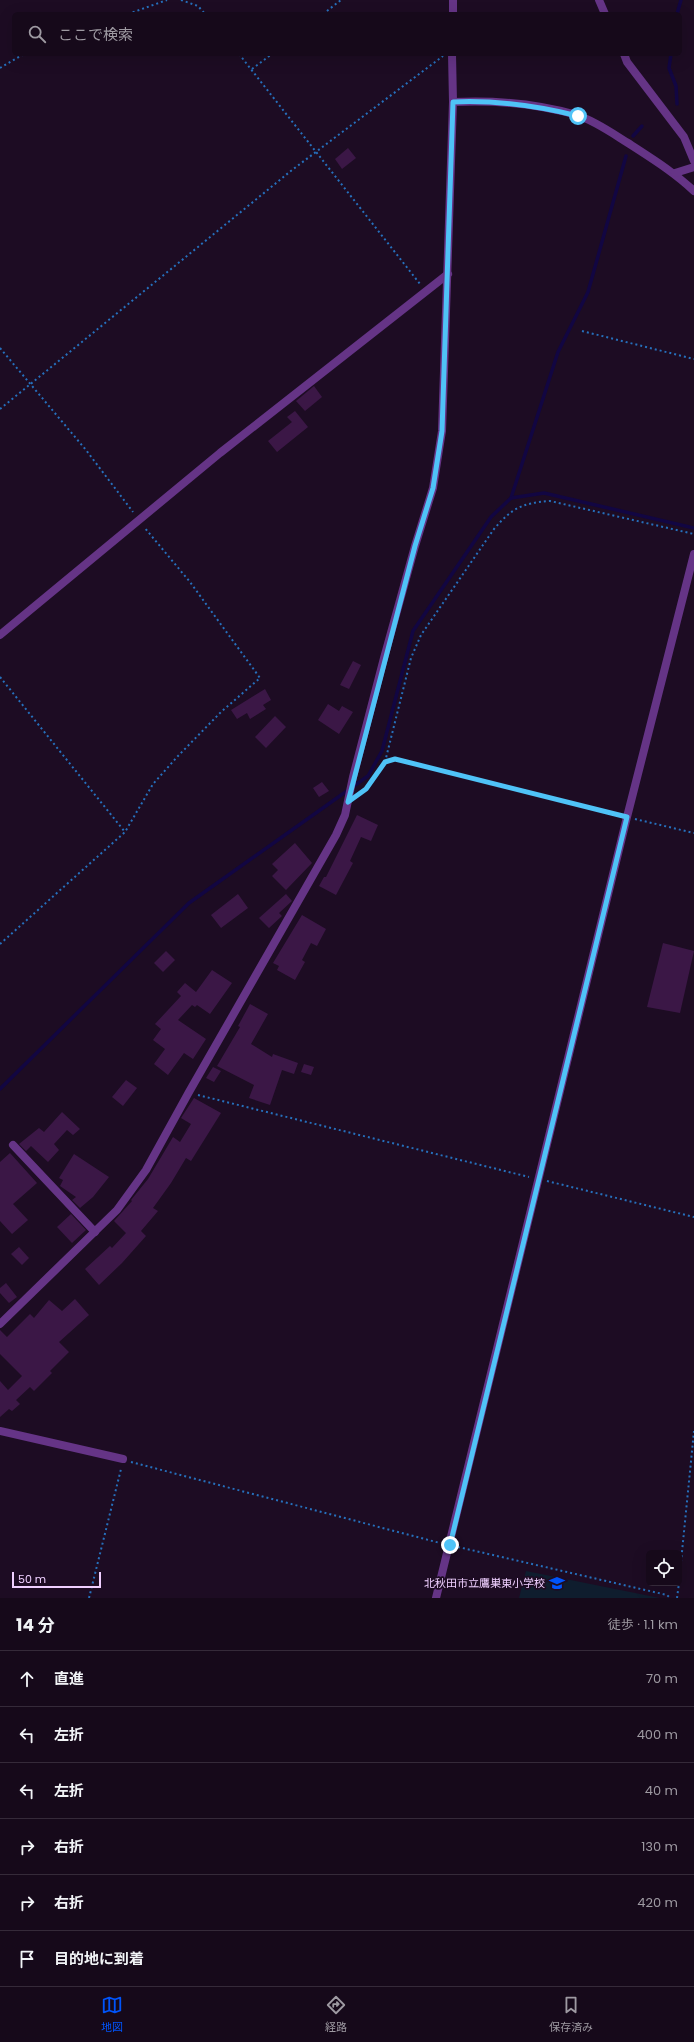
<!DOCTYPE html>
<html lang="ja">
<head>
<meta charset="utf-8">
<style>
	:root { --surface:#16091a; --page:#1f1223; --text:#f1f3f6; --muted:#9e9aa2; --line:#352a39; --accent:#0054fa }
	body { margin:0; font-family:Poppins,"Noto Sans JP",sans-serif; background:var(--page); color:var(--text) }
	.controls { position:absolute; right:12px; bottom:12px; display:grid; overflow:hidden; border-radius:6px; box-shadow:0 4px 16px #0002 }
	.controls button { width:36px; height:36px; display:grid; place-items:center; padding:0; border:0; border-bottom:1px solid var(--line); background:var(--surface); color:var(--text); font:20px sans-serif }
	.scale { position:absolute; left:12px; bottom:10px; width:89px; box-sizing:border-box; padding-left:4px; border:2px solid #efcfff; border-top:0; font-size:11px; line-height:14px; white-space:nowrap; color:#efcfff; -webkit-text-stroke:3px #1d0c23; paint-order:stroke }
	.stop { position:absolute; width:12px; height:12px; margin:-9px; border:3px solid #4fc3f7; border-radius:50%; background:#fff }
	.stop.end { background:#4fc3f7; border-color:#fff; box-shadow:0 1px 4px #0008 }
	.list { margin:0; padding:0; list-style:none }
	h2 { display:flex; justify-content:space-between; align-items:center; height:52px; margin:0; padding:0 16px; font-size:17px }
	h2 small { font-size:13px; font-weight:400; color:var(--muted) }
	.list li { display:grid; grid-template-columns:26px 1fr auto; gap:12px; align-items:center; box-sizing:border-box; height:56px; padding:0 16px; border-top:1px solid var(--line) }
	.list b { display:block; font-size:15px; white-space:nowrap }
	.list em { font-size:13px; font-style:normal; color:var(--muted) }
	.icon { flex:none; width:22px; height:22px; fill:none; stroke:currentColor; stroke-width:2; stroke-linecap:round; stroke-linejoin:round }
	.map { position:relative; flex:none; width:694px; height:1598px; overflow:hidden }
	.search { position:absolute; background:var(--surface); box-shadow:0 4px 16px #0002; left:12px; right:12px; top:12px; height:44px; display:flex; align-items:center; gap:10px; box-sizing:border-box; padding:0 14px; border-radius:6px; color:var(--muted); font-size:15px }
	.sheet { height:388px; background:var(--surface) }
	nav { display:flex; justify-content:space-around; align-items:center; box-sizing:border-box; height:56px; border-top:1px solid var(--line); background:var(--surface); font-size:11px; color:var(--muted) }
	nav a { display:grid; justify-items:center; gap:2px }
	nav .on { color:var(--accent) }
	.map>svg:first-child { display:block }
	.green { fill:#0f1d2e }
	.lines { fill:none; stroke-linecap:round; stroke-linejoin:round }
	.stream { stroke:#120642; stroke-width:3.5 }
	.building { fill:#3b1746 }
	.path { stroke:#2670bc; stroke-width:2; stroke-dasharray:2 3; stroke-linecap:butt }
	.minor { stroke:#653486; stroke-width:8 }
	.route { stroke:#4fc3f7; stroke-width:5 }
	.labels { text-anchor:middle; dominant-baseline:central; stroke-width:3.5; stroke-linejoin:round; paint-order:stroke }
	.poi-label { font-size:11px; fill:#efcfff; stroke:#1d0c23; text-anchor:end }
</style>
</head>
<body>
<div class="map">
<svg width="694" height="1598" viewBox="0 0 694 1598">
	<rect width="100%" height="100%" fill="#1d0c23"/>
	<!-- green -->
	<path class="green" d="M526 1571 660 1598H519Z"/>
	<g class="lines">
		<!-- stream -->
		<g class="stream">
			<path d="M677 14 681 0"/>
			<path d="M671 54 669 68 676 86 677 104"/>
			<path d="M633 136 642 126"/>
			<path d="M511 498 558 352 588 292 626 156"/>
			<path d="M0 1089 189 903 368 776 382 751 413 631 491 517 511 498 544 493 694 528"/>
		</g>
	</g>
	<!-- building -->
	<g class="building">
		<path d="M348 148 356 158 342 169 335 159Z"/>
		<path d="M314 386 322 397 305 411 296 401Z"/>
		<path d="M295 411 308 427 277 452 268 441 292 422 287 417Z"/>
		<path d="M353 661 361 665 349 689 340 685Z"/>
		<path d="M265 689 271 700 263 705 266 709 250 719 247 713 237 719 231 710Z"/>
		<path d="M328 704 339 711 342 706 353 712 339 734 318 720Z"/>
		<path d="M275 716 286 727 266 748 255 737Z"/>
		<path d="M322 782 329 791 319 797 313 788Z"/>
		<path d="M357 815 378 825 371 841 361 837 350 861 353 863 336 895 319 886 324 877H326Z"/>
		<path d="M295 843 312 863 286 890 272 876 278 870 272 864Z"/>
		<path d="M238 894 248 908 221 928 211 915Z"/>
		<path d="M286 894 292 901 279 913 282 916 269 928 259 918Z"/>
		<path d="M302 915 326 929 317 946 311 943 302 960 305 962 295 980 277 970 279 966 273 963Z"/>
		<path d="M663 943 694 951 680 1013 647 1007Z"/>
		<path d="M166 951 175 960 163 972 154 963Z"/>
		<path d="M212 970 232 983 210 1014 197 1005 195 1007 192 1005 178 1020 206 1039 193 1059 184 1053 168 1075 154 1064 165 1049 153 1040 161 1029 155 1024 181 996 177 992 185 983 196 992Z"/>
		<path d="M250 1004 268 1014 251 1044 272 1057 273 1054 298 1063 294 1074 282 1070 270 1105 249 1098 254 1085 217 1066 240 1027 238 1026Z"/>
		<path d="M304 1064 314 1067 311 1075 301 1072Z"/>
		<path d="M213 1067 221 1071 214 1082 206 1078Z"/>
		<path d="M126 1080 137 1088 123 1106 112 1097Z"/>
		<path d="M194 1098 221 1113 191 1161 186 1158 171 1183 153 1208 158 1211 141 1231 146 1236 122 1263 99 1285 85 1269 110 1246 112 1248 126 1233 114 1221 132 1201 131 1200 148 1179 173 1137 180 1142 191 1124 181 1118Z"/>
		<path d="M62 1112 80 1129 73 1135 67 1130 54 1144 59 1150 48 1162 31 1146 26 1151 19 1144 39 1128 44 1132Z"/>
		<path d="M10 1153 37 1183 13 1204 28 1220 12 1234 0 1221V1162Z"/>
		<path d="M74 1154 109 1177 93 1197 80 1208 72 1200 76 1197 60 1186 63 1180 59 1178Z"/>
		<path d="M71 1214 86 1230 72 1243 57 1227Z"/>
		<path d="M19 1247 29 1258 22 1265 11 1254Z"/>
		<path d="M6 1283 17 1297 9 1303 0 1293V1288Z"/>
		<path d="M75 1299 89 1315 59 1342 69 1352 50 1371 52 1373 34 1391 30 1387 16 1400 20 1404 12 1411 9 1409 0 1417V1381L8 1390 22 1376 0 1354V1330L7 1337 30 1314 34 1318 49 1300 62 1311Z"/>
	</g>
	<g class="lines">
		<!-- path -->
		<g class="path">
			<path d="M181 0 198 6 205 14"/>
			<path d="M128 14 167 0"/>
			<path d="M323 14 341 0"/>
			<path d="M239 54 420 284"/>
			<path d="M0 68 24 54"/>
			<path d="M252 69 272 54"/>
			<path d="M582 331 694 359"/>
			<path d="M0 348 86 450 133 512"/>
			<path d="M0 409 292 170 443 56"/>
			<path d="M0 677 125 832"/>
			<path d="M385 762 411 658 421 635 494 529C512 508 522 503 550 501L694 534"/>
			<path d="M360 793 366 789 385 762 395 759 617 814"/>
			<path d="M635 819 694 833"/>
			<path d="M0 944 125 832 153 784 178 756 221 712 260 678 190 582 144 527"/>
			<path d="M198 1095 529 1177"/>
			<path d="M547 1181 694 1217"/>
			<path d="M131 1462 440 1543"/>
			<path d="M458 1547 667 1595 670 1598"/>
			<path d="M679 1582 694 1431"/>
			<path d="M89 1598 121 1469"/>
			<path d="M677 1598 679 1583"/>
		</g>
		<!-- minor -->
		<g class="minor">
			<path d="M599 0 605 14"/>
			<path d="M453 14V0"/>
			<path d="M624 54 627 62 684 137 694 161"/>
			<path d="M453 102C493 100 538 104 577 115 595 121 612 133 628 143 651 158 674 172 694 191"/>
			<path d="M675 173 694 167"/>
			<path d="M0 635 220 453 448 274"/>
			<path d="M13 1145 95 1232"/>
			<path d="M0 1324 117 1210 146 1170 189 1092 336 835 345 815 353 777 384 658 415 546 433 488 442 431 453 102 452 54"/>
			<path d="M0 1431 123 1459"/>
			<path d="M436 1598 627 817 694 554"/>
		</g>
	</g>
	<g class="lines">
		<!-- route -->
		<path class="route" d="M450 1545 627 817 395 759 385 762 366 789 348 802 415 546 433 488 442 431 453 102C495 100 538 106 578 116"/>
	</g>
	<!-- icons -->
	<defs>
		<symbol id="school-bare" viewBox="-9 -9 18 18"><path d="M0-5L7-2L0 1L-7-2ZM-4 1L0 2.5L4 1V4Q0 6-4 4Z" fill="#0054fa" stroke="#1d0c23" stroke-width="2.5" paint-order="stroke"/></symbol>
	</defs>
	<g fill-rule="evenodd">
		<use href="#school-bare" x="546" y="1572" width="22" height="22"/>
	</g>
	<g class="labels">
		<!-- poi labels -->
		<g class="poi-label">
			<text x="545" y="1583">北秋田市立鷹巣東小学校</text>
		</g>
	</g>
</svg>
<div class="controls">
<button><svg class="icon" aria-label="locate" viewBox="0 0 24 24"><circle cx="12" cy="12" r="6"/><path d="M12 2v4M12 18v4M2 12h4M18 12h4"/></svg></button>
</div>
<div class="scale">50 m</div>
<div class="stop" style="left:578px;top:116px"></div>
<div class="stop end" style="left:450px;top:1545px"></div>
<div class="search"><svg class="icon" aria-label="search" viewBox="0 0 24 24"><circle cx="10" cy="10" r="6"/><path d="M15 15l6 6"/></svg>ここで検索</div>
</div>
<section class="sheet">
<h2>14 分<small>徒歩 · 1.1 km</small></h2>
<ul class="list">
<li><svg class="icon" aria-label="ahead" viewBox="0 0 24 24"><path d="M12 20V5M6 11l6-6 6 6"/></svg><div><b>直進</b></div><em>70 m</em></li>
<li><svg class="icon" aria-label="left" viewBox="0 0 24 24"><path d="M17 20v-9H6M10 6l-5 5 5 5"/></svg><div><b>左折</b></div><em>400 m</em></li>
<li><svg class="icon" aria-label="left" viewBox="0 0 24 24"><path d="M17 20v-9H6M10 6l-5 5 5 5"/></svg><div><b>左折</b></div><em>40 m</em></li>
<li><svg class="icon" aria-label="right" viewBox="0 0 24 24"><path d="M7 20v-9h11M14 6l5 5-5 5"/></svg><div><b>右折</b></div><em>130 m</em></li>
<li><svg class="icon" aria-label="right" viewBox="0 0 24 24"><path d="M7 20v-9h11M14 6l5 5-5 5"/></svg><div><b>右折</b></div><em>420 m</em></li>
<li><svg class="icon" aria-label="arrive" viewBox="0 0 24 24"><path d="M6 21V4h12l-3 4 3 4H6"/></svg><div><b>目的地に到着</b></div></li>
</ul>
</section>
<nav>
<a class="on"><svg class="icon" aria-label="map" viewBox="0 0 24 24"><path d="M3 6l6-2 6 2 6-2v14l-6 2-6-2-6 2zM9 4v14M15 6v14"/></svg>地図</a>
<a><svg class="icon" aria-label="directions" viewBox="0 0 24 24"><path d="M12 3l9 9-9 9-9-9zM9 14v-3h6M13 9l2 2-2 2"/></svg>経路</a>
<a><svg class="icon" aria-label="saved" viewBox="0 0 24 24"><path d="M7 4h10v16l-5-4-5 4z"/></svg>保存済み</a>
</nav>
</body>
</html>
